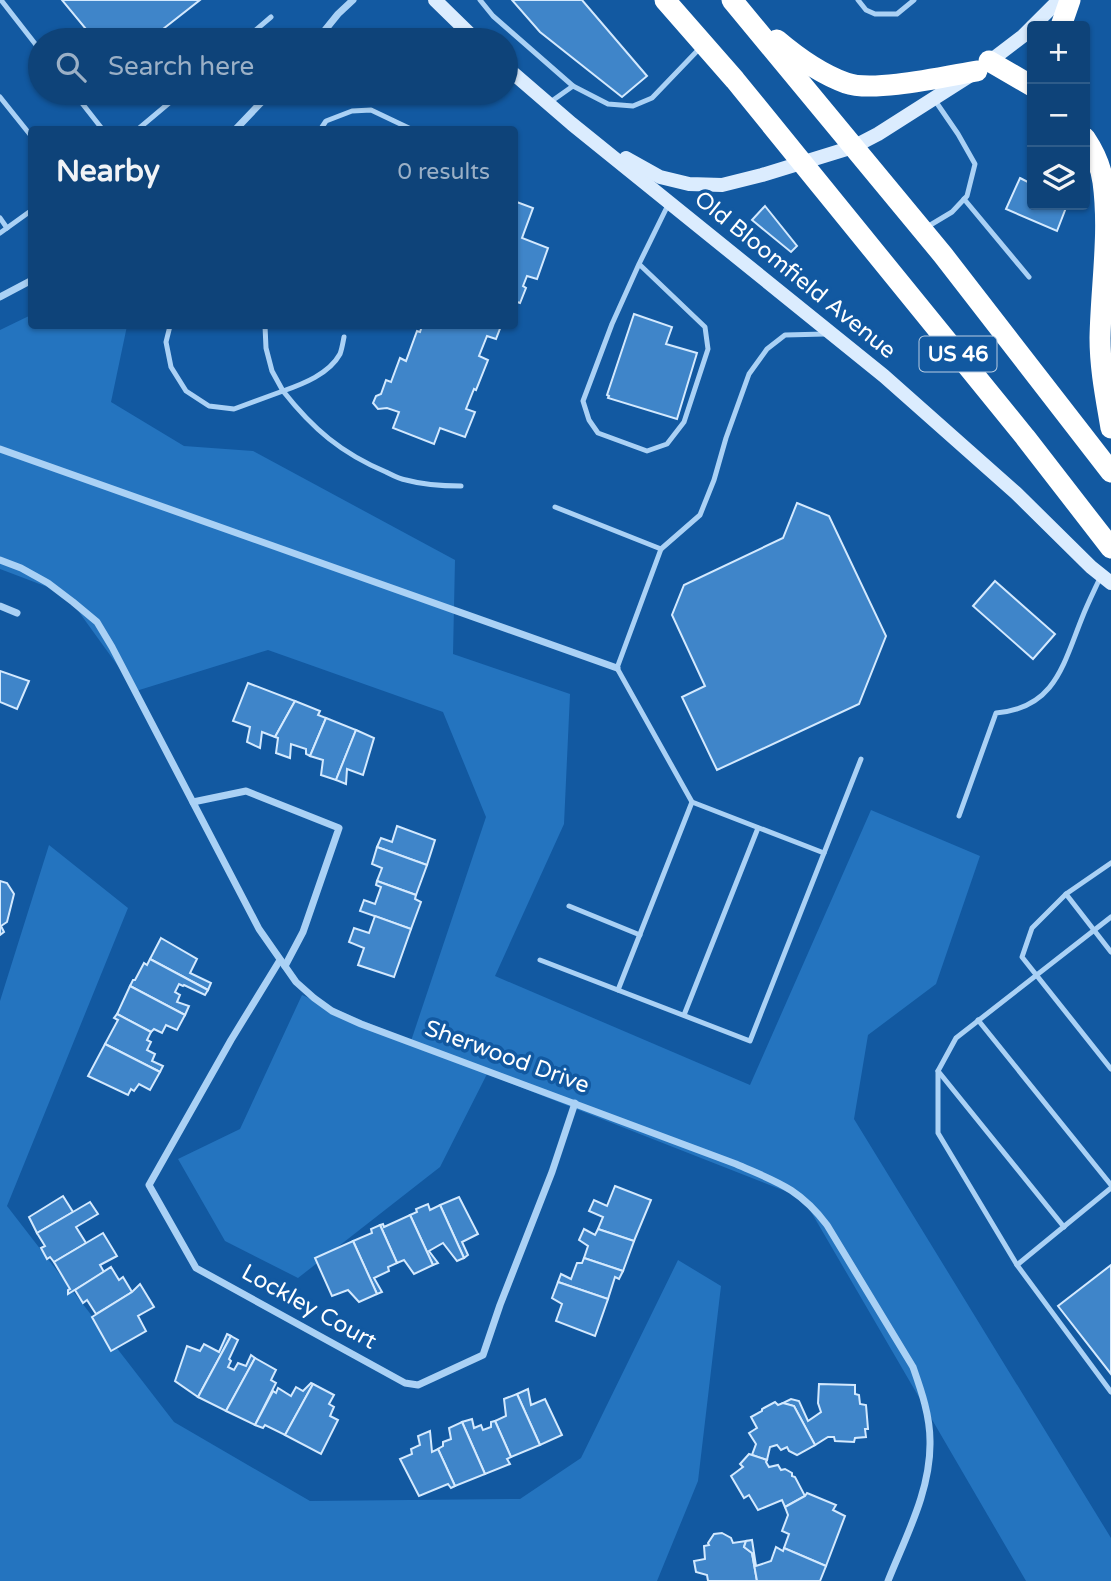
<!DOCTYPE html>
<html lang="en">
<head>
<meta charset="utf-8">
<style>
	:root { --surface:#0e4379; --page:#1c4e80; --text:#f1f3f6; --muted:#9bb0c6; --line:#2e5c8a }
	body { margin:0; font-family:"Varela Round",sans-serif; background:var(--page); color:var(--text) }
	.controls { position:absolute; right:21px; top:21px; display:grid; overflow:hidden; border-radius:7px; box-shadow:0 2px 5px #0004 }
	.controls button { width:63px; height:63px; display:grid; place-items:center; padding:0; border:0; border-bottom:2px solid var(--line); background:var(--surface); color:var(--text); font:35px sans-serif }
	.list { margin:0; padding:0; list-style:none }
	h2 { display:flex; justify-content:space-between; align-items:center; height:91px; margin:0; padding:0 28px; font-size:30px }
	h2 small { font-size:23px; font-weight:400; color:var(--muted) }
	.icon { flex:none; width:38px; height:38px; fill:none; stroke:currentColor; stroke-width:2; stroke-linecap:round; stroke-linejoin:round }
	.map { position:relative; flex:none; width:1111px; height:1581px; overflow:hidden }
	.search { position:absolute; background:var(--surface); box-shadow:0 2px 5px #0004; left:28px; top:28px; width:490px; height:77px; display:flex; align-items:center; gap:18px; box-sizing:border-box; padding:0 24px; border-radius:38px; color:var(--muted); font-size:26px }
	.panel { position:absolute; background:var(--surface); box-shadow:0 2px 5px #0004; left:28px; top:126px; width:490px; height:203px; border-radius:7px }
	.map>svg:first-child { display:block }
	.green { fill:#2474bf }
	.building { fill:#3f85c9; stroke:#d3e9fe; stroke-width:2 }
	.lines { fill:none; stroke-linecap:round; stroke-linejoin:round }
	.lane { stroke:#aad1f5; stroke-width:5 }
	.street { stroke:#aad1f5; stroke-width:7 }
	.secondary { stroke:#dbecfe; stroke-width:14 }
	.highway { stroke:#fff; stroke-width:21 }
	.labels { text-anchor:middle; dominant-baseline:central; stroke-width:7; stroke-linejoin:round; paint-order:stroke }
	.shield { fill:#1259a1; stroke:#b8cde3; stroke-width:2 }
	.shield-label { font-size:21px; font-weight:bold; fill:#fff }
	.street-label { font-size:23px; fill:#fff; stroke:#1259a1 }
</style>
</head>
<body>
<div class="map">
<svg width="1111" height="1581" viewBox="0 0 1111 1581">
	<rect width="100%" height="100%" fill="#1259a1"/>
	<!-- green -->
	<g class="green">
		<path d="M31 315 32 326H127L111 402 184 446 253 451 455 560 453 654 570 694 564 824 495 976 750 1085 871 810 980 856 936 984 868 1035 854 1119 1111 1538V1581H1026L803 1198 487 1074 440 1167 298 1278 225 1241 178 1159 240 1129 302 995 411 1041 486 817 443 712 268 650 136 691 66 594 0 569V330Z"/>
		<path d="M49 845 128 908 7 1206 174 1422 310 1501 520 1499 581 1458 678 1260 721 1286 698 1481 657 1581H0V1001Z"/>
	</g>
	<!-- building -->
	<g class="building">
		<path d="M62 0H200L149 40H95Z"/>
		<path d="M512 0H582L647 76 622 97 540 32Z"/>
		<path d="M1020 178 1032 184V205H1067L1057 231 1006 209Z"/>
		<path d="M514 201 533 208 522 238 548 248 537 279 527 276 523 286 526 288 520 303 514 301Z"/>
		<path d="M765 206 797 246 791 252 752 220Z"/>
		<path d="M634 314 672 327 666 344 697 353 677 419 608 398 609 396 607 395Z"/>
		<path d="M422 326H501L496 339 487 336 479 356 488 360 476 390 474 389 466 409 475 412 465 437 440 428 434 444 393 428 399 412 387 408 378 409 373 403 376 396 381 394 386 380 391 382 400 358 406 361 417 331 420 332Z"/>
		<path d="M797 503 829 516 886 636 859 704 717 770 682 697 705 686 672 615 684 585 783 538Z"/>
		<path d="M995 581 1055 634 1033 659 973 606Z"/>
		<path d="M0 671 29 681 17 709 0 702Z"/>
		<path d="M248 683 295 701 275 737 262 732 260 748 247 742 250 727 233 721Z"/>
		<path d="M295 701 320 711 318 715 326 718 310 756 306 754V749L291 744 290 758 276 753 278 738 275 737Z"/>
		<path d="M326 718 356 730 336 780 321 775 323 760 310 756Z"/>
		<path d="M356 730 374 738 363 775 347 769 346 784 336 780Z"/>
		<path d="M397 826 435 840 427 865 377 847 381 838 392 842Z"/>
		<path d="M377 847 427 865 416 895 377 881 382 868 372 864Z"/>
		<path d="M0 881 7 883 14 894 7 922 1 926 4 932 0 935Z"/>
		<path d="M377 881 416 895 415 899 421 902 411 929 360 911 364 900 375 904 381 887 376 885Z"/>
		<path d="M375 916 411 929 394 977 358 965 364 948 349 942 354 928 369 933Z"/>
		<path d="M161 938 197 959 190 973 211 983 208 990 150 959Z"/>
		<path d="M150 959 208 990 205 995 184 985 183 986 179 984 175 992 180 995 177 1002 189 1006 185 1015 130 986 133 980H135L144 963 147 965Z"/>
		<path d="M130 986 185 1015 177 1030 166 1025 162 1033 154 1029 151 1032 117 1014Z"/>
		<path d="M117 1014 151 1032 147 1040 151 1042 147 1050 155 1054 152 1061 163 1066 160 1072 105 1044 118 1020 114 1018Z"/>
		<path d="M105 1044 160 1072 150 1090 139 1084 134 1091 131 1089 128 1095 88 1076Z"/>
		<path d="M615 1186 651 1200 634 1241 598 1229 603 1217 589 1211 594 1200 607 1206Z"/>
		<path d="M63 1196 73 1212 37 1233 29 1217Z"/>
		<path d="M459 1197 478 1234 462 1242 468 1255 464 1258 440 1205Z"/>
		<path d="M90 1202 98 1214 76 1227 86 1243 54 1262 50 1257 47 1259 41 1248 45 1246 37 1233Z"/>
		<path d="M428 1204 430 1210 440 1205 464 1258 457 1261 443 1243 429 1251 438 1263 433 1265 410 1215 417 1212 416 1209Z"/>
		<path d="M410 1215 433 1265 414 1274 404 1260 397 1263 380 1225 383 1224 384 1227Z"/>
		<path d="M380 1225 397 1263 388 1267 389 1271 374 1278 382 1292 377 1294 353 1241 372 1233 371 1229Z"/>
		<path d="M584 1229 595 1235 598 1229 634 1241 623 1271 584 1258 588 1246 579 1240Z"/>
		<path d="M103 1233 117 1256 100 1265 104 1272 68 1294V1290L70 1289 54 1262Z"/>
		<path d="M353 1241 377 1294 359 1302 348 1290 332 1296 315 1258Z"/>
		<path d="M584 1258 623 1271 619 1279 615 1277 608 1299 558 1282 561 1274 571 1279 577 1263H582Z"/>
		<path d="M1111 1265V1374L1058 1306Z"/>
		<path d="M111 1267 119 1280 123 1277 132 1292 96 1314 87 1300 83 1303 75 1290Z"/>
		<path d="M558 1282 608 1299 595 1336 556 1321 562 1304 552 1298Z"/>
		<path d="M140 1284 154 1307 138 1316 146 1331 111 1351 92 1317 132 1292Z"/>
		<path d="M227 1334 231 1336 198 1397 175 1381 187 1346 200 1351 204 1344 219 1352Z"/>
		<path d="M231 1336 238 1340 229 1359 231 1361 228 1367 234 1370 238 1363 246 1366 251 1355 255 1358 226 1411 198 1397Z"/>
		<path d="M255 1358 276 1370 271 1380 276 1383 255 1425 226 1411Z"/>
		<path d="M311 1383 313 1384 285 1435 265 1425 263 1428 255 1425 273 1391 276 1393 278 1388 291 1396 296 1387 303 1391Z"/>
		<path d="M313 1384 334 1395 329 1404 334 1407 330 1416 338 1420 321 1454 285 1435Z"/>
		<path d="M819 1384 855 1385V1394L859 1395 860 1404 866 1405 868 1429H865L866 1437 855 1438 854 1442 835 1441 834 1437H828L815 1445 794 1406 783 1403 791 1399 799 1401 808 1421 821 1412 818 1403Z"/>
		<path d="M528 1389 531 1405 545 1399 562 1435 540 1445 517 1394Z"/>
		<path d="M517 1394 540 1445 511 1457 495 1421 506 1416 504 1399Z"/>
		<path d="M775 1402 778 1405 783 1403 794 1406 815 1445 797 1455 789 1451 787 1447 781 1450 777 1445 770 1447 767 1460 752 1455 756 1444 749 1433 757 1428 751 1417 762 1411V1409Z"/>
		<path d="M472 1419 474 1428 481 1425 483 1430 491 1427V1422L495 1421 511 1457 507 1459 510 1464 485 1474 462 1422Z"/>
		<path d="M462 1422 485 1474 455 1486 438 1449 443 1446V1442L451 1439 449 1428Z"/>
		<path d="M430 1431 432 1452 438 1449 455 1486 451 1488 448 1484 419 1496 400 1459 412 1454 411 1449 420 1445 418 1436Z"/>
		<path d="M749 1454 767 1460 766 1462 769 1467 778 1465 781 1470 785 1469 792 1473V1476L795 1477 805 1496 785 1507 782 1500 758 1510 749 1495 744 1498 731 1476 743 1467 740 1464Z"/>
		<path d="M807 1493 836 1505 833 1510 845 1516 826 1566 784 1548 789 1534 782 1531 788 1515 785 1507 805 1496Z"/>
		<path d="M722 1533 731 1538 733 1543 746 1541 744 1547 752 1553 757 1581H708L707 1575 696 1572 694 1561 705 1559 704 1546 709 1545 708 1543 714 1534Z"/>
		<path d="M752 1540 756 1566 771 1561 776 1547 783 1551 784 1548 826 1566 820 1581H757L752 1553 744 1547 746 1541Z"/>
	</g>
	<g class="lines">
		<!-- lane -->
		<g class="lane">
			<path d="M1 0 40 50"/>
			<path d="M480 0 493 16 573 86"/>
			<path d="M858 0 866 10 875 14H897L914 0"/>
			<path d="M244 40 271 17"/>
			<path d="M74 93 103 130"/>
			<path d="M0 97 32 137"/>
			<path d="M549 103 573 86 608 104 633 106 652 98 699 49"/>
			<path d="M137 130 181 93"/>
			<path d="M320 130 326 121 352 111 371 110 413 130"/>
			<path d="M964 199 1029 277"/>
			<path d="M0 218 7 228"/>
			<path d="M927 227 952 212 967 196 975 164 958 134 934 99"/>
			<path d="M0 233 32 210"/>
			<path d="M639 264 705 327 708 349 684 422 667 444 647 451 598 433 589 420 583 401 612 324 639 264 668 205"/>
			<path d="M170 326 166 342 171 367 186 391 209 406 234 409 283 391 272 371 266 348 265 326"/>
			<path d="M344 337C343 342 342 349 340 354 329 374 303 384 283 391 313 429 341 453 386 472 392 475 399 479 406 480 424 485 442 486 461 486"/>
			<path d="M555 507 661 549 617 668 692 802 618 990"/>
			<path d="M661 549 700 515 714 480 726 438 749 374 767 349 785 335 825 334"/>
			<path d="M692 802 824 853"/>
			<path d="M959 816 996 713C1055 708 1063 665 1082 618 1087 605 1094 591 1100 578"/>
			<path d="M1111 863 1066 894 1032 928 1022 957 1111 1069"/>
			<path d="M1066 894 1111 952"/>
			<path d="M569 906 640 935"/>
			<path d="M1111 917 956 1038 938 1071V1133L1017 1265 1111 1392"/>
			<path d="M540 960 750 1041 861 759"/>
			<path d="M684 1015 758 828"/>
			<path d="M978 1020 1111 1185"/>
			<path d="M938 1071 1064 1227"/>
			<path d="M1017 1265 1111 1188"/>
		</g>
		<!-- street -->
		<g class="street">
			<path d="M317 40 338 14 353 0"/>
			<path d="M235 130 270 93"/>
			<path d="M0 297 32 280"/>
			<path d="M0 449 617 668"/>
			<path d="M0 560 21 568 48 583 73 602 97 622 112 647 259 929 296 982 314 998 332 1011 361 1024 736 1164C777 1182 799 1188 827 1225L913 1367C921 1390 930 1415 930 1441 931 1490 906 1536 888 1581"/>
			<path d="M0 606 17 613"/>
			<path d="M193 802 246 791 339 828 303 932 285 966"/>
			<path d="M280 960 231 1040 149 1185 196 1268 405 1383 418 1385 483 1355 500 1305 552 1172 575 1103"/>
		</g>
		<!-- secondary -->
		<g class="secondary">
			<path d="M435 0 476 40"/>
			<path d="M1033 26 1059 0"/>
			<path d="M506 67 572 124 884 376 1016 493 1091 567 1111 583"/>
			<path d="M626 158 660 177 689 184 722 185 762 175 853 147 878 134 977 71 1023 36 1032 27"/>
		</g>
		<!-- highway -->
		<g class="highway">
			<path d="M665 0 735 80 1025 437 1111 548"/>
			<path d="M732 0 943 255 1111 472"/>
			<path d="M1061 26 1070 0"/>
			<path d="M777 40C797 57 821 74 846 83 873 93 947 76 977 71"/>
			<path d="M989 61 1032 86"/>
			<path d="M1085 138C1093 150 1101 167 1103 182 1110 233 1101 286 1100 338 1100 369 1106 398 1111 428"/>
		</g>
	</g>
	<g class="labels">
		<!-- shield labels -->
		<rect class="shield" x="919.5" y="336.5" width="77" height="35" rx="5"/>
		<g class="shield-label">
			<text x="958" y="354">US 46</text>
		</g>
		<!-- street labels -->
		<g class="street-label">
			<text transform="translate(795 275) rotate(39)">Old Bloomfield Avenue</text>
			<text transform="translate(507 1057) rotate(20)">Sherwood Drive</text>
			<text transform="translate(309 1307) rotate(29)">Lockley Court</text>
		</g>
	</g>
</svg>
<div class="controls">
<button>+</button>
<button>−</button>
<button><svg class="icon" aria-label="layers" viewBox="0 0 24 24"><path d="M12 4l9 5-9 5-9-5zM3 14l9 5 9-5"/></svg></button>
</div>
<div class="search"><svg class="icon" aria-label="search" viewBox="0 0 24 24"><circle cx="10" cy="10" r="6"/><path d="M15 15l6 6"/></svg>Search here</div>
<section class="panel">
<h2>Nearby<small>0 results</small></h2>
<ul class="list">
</ul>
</section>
</div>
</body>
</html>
